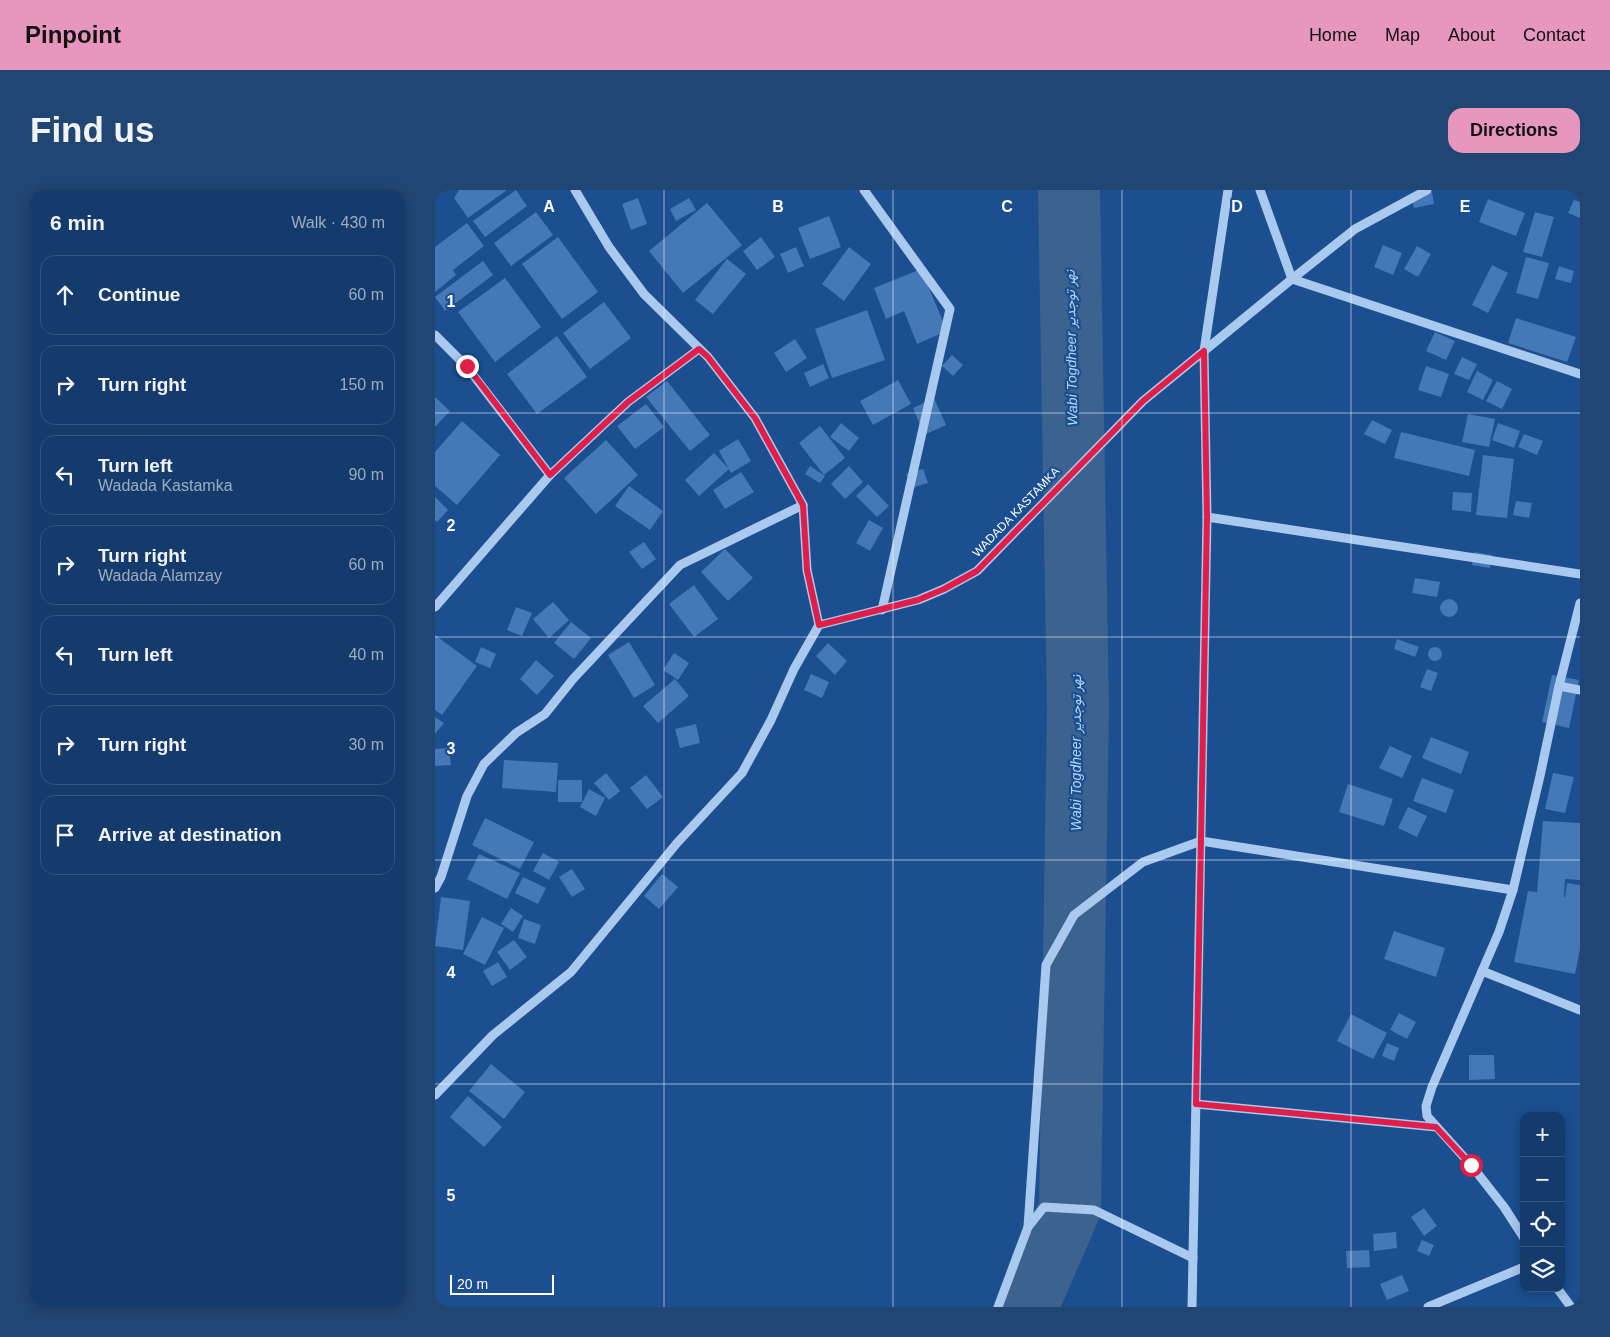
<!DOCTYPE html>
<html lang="en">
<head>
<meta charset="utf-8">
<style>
	:root { --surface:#143b6b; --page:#214673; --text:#f1f3f6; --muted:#9dadc1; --line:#33557e; --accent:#e797bd }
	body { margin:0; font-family:Helvetica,Vazirmatn,sans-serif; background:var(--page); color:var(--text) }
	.controls { position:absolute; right:15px; bottom:15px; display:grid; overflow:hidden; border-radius:10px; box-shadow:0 2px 12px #0003 }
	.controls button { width:45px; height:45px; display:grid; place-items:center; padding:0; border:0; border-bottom:1px solid var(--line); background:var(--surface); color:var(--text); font:25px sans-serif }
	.scale { position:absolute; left:15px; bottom:12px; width:104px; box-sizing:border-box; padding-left:5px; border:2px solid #fff; border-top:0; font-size:14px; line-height:18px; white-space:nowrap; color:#fff; -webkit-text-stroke:4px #1b4f8f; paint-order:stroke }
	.stop { position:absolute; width:15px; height:15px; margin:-11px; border:4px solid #e11d48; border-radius:50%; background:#fff }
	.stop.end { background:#e11d48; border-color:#fff; box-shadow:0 1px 5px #0008 }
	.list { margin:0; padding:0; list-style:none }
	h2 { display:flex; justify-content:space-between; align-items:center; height:65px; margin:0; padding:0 20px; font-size:21px }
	h2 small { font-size:16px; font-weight:400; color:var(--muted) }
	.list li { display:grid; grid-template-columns:32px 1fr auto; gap:15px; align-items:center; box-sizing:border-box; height:80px; margin:0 10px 10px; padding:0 10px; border:1px solid var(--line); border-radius:15px }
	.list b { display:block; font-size:19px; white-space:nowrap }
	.list p { margin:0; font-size:16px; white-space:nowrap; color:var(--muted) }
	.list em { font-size:16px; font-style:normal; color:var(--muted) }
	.icon { flex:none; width:28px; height:28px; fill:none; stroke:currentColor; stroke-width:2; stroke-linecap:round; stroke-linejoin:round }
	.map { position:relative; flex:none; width:1145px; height:1117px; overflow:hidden; border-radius:15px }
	header { display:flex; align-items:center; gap:30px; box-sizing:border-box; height:70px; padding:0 25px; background:var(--accent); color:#111 }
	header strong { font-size:24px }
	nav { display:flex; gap:28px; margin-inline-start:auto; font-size:18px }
	.intro { display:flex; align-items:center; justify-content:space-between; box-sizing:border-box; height:120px; padding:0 30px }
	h1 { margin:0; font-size:35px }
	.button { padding:12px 22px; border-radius:15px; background:var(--accent); color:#111; font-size:18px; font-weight:700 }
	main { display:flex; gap:30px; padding:0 30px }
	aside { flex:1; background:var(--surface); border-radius:15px; box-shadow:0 2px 12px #0003 }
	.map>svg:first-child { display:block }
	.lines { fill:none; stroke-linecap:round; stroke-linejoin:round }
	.river { stroke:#3c6290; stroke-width:62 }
	.building { fill:#4478b7 }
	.minor { stroke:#a9c9ee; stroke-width:9 }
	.route { stroke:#e11d48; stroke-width:6 }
	.grid { fill:none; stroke:#fff; stroke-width:1; stroke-opacity:0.55 }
	.labels { text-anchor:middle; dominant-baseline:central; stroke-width:4.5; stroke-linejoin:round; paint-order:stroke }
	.street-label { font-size:12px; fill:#fff; stroke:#1b4f8f }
	.water-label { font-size:14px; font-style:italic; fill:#b5d3f5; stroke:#1b4f8f }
	.grid-label { font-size:16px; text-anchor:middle; font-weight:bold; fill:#fff; stroke:#1b4f8f; stroke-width:4.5; stroke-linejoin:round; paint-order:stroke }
</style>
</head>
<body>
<header>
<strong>Pinpoint</strong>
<nav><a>Home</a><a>Map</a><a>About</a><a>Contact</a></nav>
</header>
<div class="intro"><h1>Find us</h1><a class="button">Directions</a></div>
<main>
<aside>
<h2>6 min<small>Walk · 430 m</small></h2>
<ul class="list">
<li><svg class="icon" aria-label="ahead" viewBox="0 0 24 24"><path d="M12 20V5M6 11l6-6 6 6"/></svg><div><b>Continue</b></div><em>60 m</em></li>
<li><svg class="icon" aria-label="right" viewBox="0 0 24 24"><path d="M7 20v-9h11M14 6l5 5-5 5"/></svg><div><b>Turn right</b></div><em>150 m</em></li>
<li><svg class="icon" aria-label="left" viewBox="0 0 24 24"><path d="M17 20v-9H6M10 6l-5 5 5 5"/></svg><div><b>Turn left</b><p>Wadada Kastamka</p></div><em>90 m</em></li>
<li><svg class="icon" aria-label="right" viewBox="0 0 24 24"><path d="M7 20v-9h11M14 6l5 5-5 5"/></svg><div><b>Turn right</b><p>Wadada Alamzay</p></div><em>60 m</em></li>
<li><svg class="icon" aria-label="left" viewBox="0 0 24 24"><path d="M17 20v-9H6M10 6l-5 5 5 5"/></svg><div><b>Turn left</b></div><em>40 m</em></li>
<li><svg class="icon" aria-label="right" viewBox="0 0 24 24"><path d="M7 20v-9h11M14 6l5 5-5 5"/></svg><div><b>Turn right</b></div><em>30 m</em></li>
<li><svg class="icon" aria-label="arrive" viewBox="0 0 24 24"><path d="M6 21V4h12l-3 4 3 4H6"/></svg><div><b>Arrive at destination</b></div></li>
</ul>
</aside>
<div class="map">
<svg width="1145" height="1117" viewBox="0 0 1145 1117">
	<rect width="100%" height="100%" fill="#1b4f8f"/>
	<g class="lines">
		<!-- river -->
		<path class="river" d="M592 1117 635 1018 643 518 634 0"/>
	</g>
	<!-- building -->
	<g class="building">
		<path d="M24 0H72L33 28 19 8Z"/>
		<path d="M81 0 92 16 50 47 38 31Z"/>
		<path d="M997 2 999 14 979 18 976 6Z"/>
		<path d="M203 8 212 34 196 40 187 14Z"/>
		<path d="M254 8 261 20 241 31 235 19Z"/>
		<path d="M1053 9 1090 23 1081 46 1044 32Z"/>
		<path d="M1139 10 1145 12V28L1133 23Z"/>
		<path d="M272 13 307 55 248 103 214 61Z"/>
		<path d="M101 22 118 45 76 76 59 53Z"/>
		<path d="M1100 22 1119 27 1107 67 1088 62Z"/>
		<path d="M394 26 406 57 375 69 363 38Z"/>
		<path d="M32 33 49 56 18 80 21 85 0 102V57Z"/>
		<path d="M123 47 163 102 127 129 87 74Z"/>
		<path d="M326 47 340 67 322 80 308 61Z"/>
		<path d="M948 55 967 63 958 85 939 77Z"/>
		<path d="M982 56 996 64 983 87 969 79Z"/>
		<path d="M361 57 369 76 353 83 345 64Z"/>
		<path d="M414 57 436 74 409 111 387 94Z"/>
		<path d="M1091 67 1114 73 1103 109 1081 103Z"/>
		<path d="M292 69 311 84 278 124 260 110Z"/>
		<path d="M48 71 58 85 10 121 0 107Z"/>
		<path d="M1057 75 1073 83 1053 123 1037 115Z"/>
		<path d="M1124 76 1139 81 1136 93 1120 89Z"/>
		<path d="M486 79 512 141 482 154 469 121 451 129 439 98Z"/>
		<path d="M70 88 106 137 60 172 23 122Z"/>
		<path d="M169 112 196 148 155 179 128 143Z"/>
		<path d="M432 120 450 170 397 188 380 139Z"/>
		<path d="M1081 128 1141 147 1132 172 1073 153Z"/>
		<path d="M1000 142 1020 151 1011 170 991 161Z"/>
		<path d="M122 146 152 187 102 224 72 184Z"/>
		<path d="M360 149 372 168 351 182 339 163Z"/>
		<path d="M517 165 528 175 518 186 507 176Z"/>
		<path d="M1027 167 1042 174 1034 190 1019 184Z"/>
		<path d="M388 174 394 188 375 197 369 183Z"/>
		<path d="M991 176 1014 184 1006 207 983 200Z"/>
		<path d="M1042 181 1058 190 1048 210 1032 202Z"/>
		<path d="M463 190 476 214 438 235 425 211Z"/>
		<path d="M232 191 275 245 255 261 211 207Z"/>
		<path d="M1062 191 1077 199 1067 219 1051 211Z"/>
		<path d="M0 207 15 221 0 237Z"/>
		<path d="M499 208 511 235 489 245 478 218Z"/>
		<path d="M211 214 229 237 200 259 182 236Z"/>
		<path d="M1033 224 1060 229 1054 257 1027 252Z"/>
		<path d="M937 230 957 240 950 254 929 244Z"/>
		<path d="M27 231 65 265 22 315 0 296V262Z"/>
		<path d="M406 233 424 248 414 261 395 247Z"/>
		<path d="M1063 233 1085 241 1079 258 1057 250Z"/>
		<path d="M385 236 410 268 389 285 364 253Z"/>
		<path d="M966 242 1040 260 1034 286 959 268Z"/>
		<path d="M1089 244 1108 251 1102 265 1083 257Z"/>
		<path d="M303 249 316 271 296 283 284 261Z"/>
		<path d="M171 250 203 285 161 324 129 288Z"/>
		<path d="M279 263 294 279 264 306 250 290Z"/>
		<path d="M1048 265 1079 269 1072 328 1041 325Z"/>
		<path d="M375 276 390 286 385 293 370 284Z"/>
		<path d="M414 276 428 292 410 309 396 294Z"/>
		<path d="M488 279 493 293 476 298 471 284Z"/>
		<path d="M306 282 319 302 290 319 278 300Z"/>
		<path d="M433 294 454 316 442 327 421 306Z"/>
		<path d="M194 296 228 321 215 340 180 316Z"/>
		<path d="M1018 302 1037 303 1036 322 1017 320Z"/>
		<path d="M0 307 13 320 2 332 0 330Z"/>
		<path d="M1081 311 1097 313 1094 328 1078 325Z"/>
		<path d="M434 330 448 338 435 361 421 353Z"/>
		<path d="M209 352 221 369 207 379 194 362Z"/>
		<path d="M290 359 318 388 293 411 266 382Z"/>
		<path d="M1039 362 1057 365 1055 378 1037 375Z"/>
		<path d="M980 388 1005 392 1002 407 977 403Z"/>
		<path d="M259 395 283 429 259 447 234 414Z"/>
		<circle cx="1014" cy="418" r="9"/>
		<path d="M118 412 134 430 114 448 98 429Z"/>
		<path d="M81 417 97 423 87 446 72 440Z"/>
		<path d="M136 432 156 448 139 469 119 453Z"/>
		<path d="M0 445 42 476 7 525 0 520Z"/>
		<path d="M962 449 984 457 980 467 959 459Z"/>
		<path d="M194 452 220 495 199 508 173 465Z"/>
		<path d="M393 453 412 471 400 485 381 466Z"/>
		<circle cx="1000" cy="464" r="7"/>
		<path d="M46 457 61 464 55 478 40 472Z"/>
		<path d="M239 463 254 473 243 490 228 480Z"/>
		<path d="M101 470 119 486 102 505 85 489Z"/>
		<path d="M992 479 1003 483 996 501 985 497Z"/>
		<path d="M376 484 394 492 387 508 369 500Z"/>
		<path d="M1117 485 1144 490 1134 538 1107 532Z"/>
		<path d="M240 489 254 506 223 533 208 516Z"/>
		<path d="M0 527 9 533 0 544Z"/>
		<path d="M261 534 265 553 245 558 240 539Z"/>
		<path d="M996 547 1034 562 1026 584 987 568Z"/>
		<path d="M955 556 977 566 967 588 944 578Z"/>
		<path d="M14 558 16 575 0 576V559Z"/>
		<path d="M69 570 123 573 121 602 67 598Z"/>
		<path d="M171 583 185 601 174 610 159 593Z"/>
		<path d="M1118 583 1139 587 1130 623 1110 619Z"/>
		<path d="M211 585 228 607 212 619 195 598Z"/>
		<path d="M987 588 1019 600 1011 623 978 611Z"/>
		<rect x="123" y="590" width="24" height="22"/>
		<path d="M913 594 958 609 949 636 904 622Z"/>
		<path d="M154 599 170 608 161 626 145 617Z"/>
		<path d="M973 617 992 626 982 647 963 638Z"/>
		<path d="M50 628 99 652 85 679 37 655Z"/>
		<path d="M1108 631 1145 633V690L1130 689 1129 707 1130 708 1132 693 1145 695V759L1140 784 1079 772 1093 701 1102 702Z"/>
		<path d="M108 663 124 672 114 690 98 681Z"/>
		<path d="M44 664 85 683 72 709 32 689Z"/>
		<path d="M137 679 150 699 137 707 124 687Z"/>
		<path d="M227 684 243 697 224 719 209 706Z"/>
		<path d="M88 687 111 698 103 714 80 703Z"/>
		<path d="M6 707 35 711 28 760 0 756Z"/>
		<path d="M76 718 88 726 78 742 66 734Z"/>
		<path d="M47 727 69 738 50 775 28 764Z"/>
		<path d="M89 729 106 735 100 754 83 748Z"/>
		<path d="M959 741 1010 758 1001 787 949 769Z"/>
		<path d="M79 750 92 767 75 780 62 762Z"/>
		<path d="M63 772 72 787 57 796 48 781Z"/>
		<path d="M964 823 981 832 972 849 955 840Z"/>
		<path d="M916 824 952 843 938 869 902 851Z"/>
		<path d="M952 853 964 858 959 871 947 866Z"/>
		<path d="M1034 865H1059L1060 889 1034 890Z"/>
		<path d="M56 874 90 902 69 929 34 901Z"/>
		<path d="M33 906 67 937 49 957 15 927Z"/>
		<path d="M989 1018 1002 1036 989 1046 976 1027Z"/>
		<path d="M961 1042 962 1058 939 1061 938 1044Z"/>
		<path d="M987 1050 999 1055 994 1066 982 1061Z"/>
		<path d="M934 1060 935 1077 912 1078 911 1061Z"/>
		<path d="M967 1085 974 1101 952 1110 945 1094Z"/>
	</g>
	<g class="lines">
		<!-- minor -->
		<g class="minor">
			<path d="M140 0 174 57 209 104 273 167 320 228 368 315 372 380 384 435"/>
			<path d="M429 0 515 119 447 420"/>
			<path d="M825 0 857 89 1145 184"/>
			<path d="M0 145 32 177 115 285"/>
			<path d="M772 327 1145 384"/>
			<path d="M0 417 115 285 193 212 264 159"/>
			<path d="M384 435 483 410 509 399 542 381 708 211 857 89 920 39 992 0"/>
			<path d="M1124 496 1145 500"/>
			<path d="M0 698 6 687 32 606 49 574 81 543 110 524 138 489 245 375 368 315"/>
			<path d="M1047 781 1145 820"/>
			<path d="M0 905 58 845 136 782 242 653 307 583 336 530 359 479 384 435"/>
			<path d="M761 914 1001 937"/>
			<path d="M593 1037 611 775 639 725 708 672 766 651 1078 700"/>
			<path d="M1089 1048 1069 1017 1036 975 992 926 991 916 997 897 1064 742 1078 700 1105 586 1124 496 1145 413"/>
			<path d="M1122 1098 1136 1117"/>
			<path d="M563 1117 593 1037 609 1017 659 1020 758 1068"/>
			<path d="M757 1117 772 327 769 161 793 0"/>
			<path d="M993 1117 1089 1077"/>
		</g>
	</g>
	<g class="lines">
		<!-- route -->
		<path class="route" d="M32 176 115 285 193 212 264 159 273 167 320 228 368 315 372 380 384 435 483 410 509 399 542 381 708 211 769 161 772 327 761 914 1001 937 1036 975"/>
	</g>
	<!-- grid -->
	<path class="grid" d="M229 0V1117M458 0V1117M687 0V1117M916 0V1117M0 223H1145M0 447H1145M0 670H1145M0 894H1145"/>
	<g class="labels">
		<!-- street labels -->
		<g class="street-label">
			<text transform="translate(581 322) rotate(-46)">WADADA KASTAMKA</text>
		</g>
		<!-- water labels -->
		<g class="water-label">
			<text transform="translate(636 158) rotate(-91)">Wabi Togdheer نهر توجدير</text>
			<text transform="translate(641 563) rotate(-90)">Wabi Togdheer نهر توجدير</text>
		</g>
	</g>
	<g class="grid-label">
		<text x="114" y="22">A</text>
		<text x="343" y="22">B</text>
		<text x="572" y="22">C</text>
		<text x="802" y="22">D</text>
		<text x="1030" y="22">E</text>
		<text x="16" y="117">1</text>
		<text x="16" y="341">2</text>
		<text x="16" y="564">3</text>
		<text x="16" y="788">4</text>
		<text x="16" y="1011">5</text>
	</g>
</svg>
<div class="controls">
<button>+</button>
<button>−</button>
<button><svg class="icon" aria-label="locate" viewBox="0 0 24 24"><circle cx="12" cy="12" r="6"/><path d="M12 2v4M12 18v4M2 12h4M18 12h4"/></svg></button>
<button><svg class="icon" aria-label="layers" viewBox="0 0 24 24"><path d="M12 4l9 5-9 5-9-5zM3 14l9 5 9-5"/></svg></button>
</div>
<div class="scale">20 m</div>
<div class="stop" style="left:1036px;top:975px"></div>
<div class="stop end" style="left:32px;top:176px"></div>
</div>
</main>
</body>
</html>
